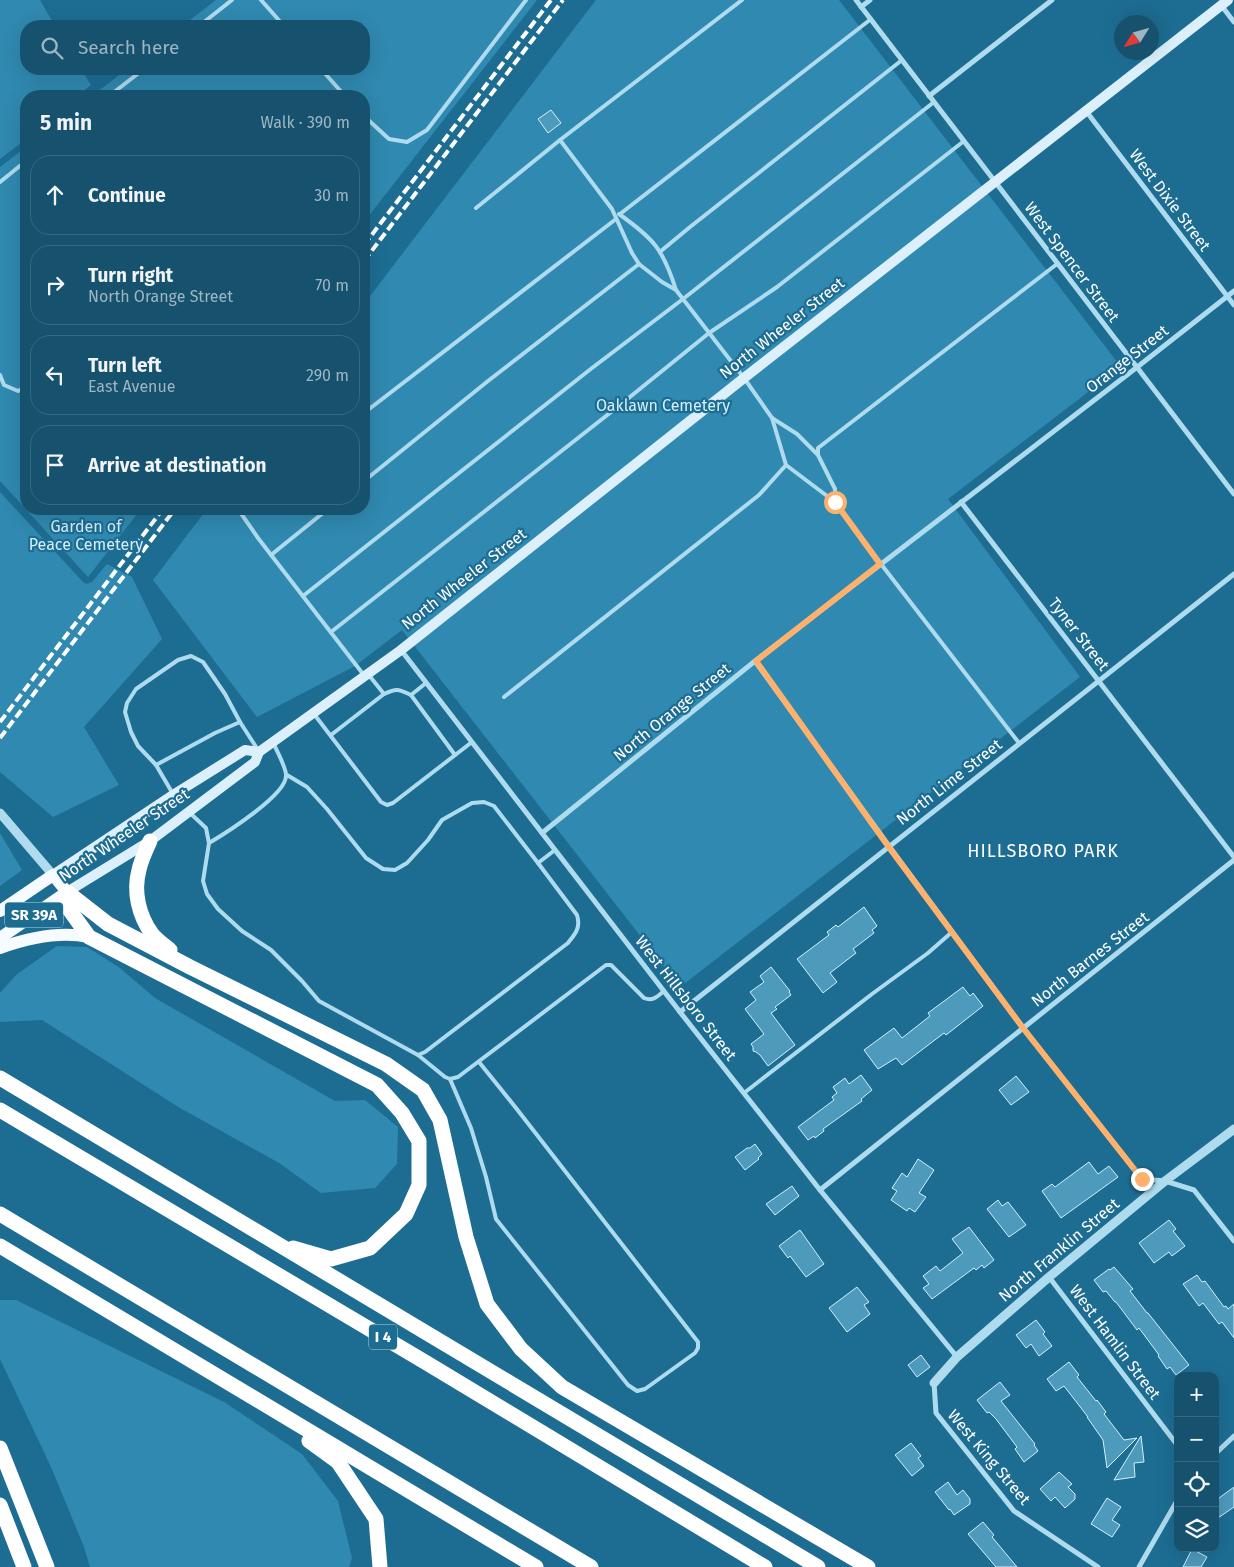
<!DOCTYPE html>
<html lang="en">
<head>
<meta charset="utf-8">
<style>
	:root { --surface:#16526e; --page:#1f5873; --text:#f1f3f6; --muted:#9eb6c2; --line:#356981 }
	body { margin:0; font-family:"Fira Sans",sans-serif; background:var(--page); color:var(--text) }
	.controls { position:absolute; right:15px; bottom:15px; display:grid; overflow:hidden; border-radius:10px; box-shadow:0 5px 20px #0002 }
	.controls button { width:45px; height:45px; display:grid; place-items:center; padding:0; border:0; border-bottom:1px solid var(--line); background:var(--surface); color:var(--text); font:25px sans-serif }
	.compass { position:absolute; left:1114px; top:15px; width:45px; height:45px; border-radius:50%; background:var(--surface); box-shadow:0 5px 20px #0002; rotate:233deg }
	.stop { position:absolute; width:15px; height:15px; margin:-11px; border:4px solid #feb16c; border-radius:50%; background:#fff }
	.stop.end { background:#feb16c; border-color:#fff; box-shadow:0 1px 5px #0008 }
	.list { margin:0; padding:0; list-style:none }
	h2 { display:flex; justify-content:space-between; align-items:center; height:65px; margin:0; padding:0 20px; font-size:21px }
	h2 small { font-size:16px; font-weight:400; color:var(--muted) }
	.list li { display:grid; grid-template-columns:32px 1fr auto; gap:15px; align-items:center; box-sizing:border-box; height:80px; margin:0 10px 10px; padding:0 10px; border:1px solid var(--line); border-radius:20px }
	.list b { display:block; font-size:19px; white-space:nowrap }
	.list p { margin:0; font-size:16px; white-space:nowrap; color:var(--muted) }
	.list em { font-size:16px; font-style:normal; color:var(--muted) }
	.icon { flex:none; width:28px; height:28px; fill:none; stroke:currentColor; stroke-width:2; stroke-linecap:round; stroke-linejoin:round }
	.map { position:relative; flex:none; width:1234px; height:1567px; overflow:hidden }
	.search { position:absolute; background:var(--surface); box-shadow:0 5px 20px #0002; left:20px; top:20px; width:350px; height:55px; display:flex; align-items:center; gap:12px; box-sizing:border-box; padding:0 18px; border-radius:20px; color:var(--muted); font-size:19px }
	.panel { position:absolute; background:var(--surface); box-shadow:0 5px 20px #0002; left:20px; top:90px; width:350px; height:425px; border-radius:20px }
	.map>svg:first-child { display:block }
	.green { fill:#3089b0 }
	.building { fill:#4e9abd; stroke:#d4effa }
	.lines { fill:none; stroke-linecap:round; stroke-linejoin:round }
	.service { stroke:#aedbee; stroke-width:4 }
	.minor { stroke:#aedbee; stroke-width:5 }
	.tertiary { stroke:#aedbee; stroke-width:9 }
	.secondary { stroke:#dbf0fa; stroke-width:10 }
	.primary { stroke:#f5fbff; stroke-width:12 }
	.motorway { stroke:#fff; stroke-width:15 }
	.rail { stroke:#fff; stroke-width:4; stroke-dasharray:9 4; stroke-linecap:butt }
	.route { stroke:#feb16c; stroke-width:6 }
	.labels { text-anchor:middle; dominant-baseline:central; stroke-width:4.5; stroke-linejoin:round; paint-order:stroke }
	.shield { fill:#1d6d93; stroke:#bbd3df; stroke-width:1 }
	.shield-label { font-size:15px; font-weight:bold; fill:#fff }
	.street-label { font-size:16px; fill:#fff; stroke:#1d6d93 }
	.park-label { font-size:16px; fill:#d4effa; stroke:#1d6d93 }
	.neighbourhood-label { font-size:18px; letter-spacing:1px; fill:#fff; stroke:#1d6d93 }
</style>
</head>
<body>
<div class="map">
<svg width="1234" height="1567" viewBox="0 0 1234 1567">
	<rect width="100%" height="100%" fill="#1d6d93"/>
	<!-- green -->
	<g class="green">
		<path d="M0 0H40L55 26H26V69H81L91 85 77 96H26V139L0 159Z"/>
		<path d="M216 0H537L364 222V96H92L127 69H364V26H182Z"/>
		<path d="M596 0H839L1121 367 948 499 1080 677 680 987 402 630 355 666 257 717 153 580 207 509H364V304Z"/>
		<path d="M26 147V509H141L88 577 0 481V167Z"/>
		<path d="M0 492 83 582 86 584 92 582 107 564 132 577 162 639 84 727 119 785 53 817 0 772Z"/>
		<path d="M0 833 22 870 0 886Z"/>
		<path d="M57 946 87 947 120 968 155 998 335 1101 365 1100 398 1127 397 1164 375 1188 321 1193 279 1163 180 1108 42 1020 0 1022V993L16 975Z"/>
		<path d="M0 1300H16L224 1402 302 1454 338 1501 352 1558 349 1567H90L84 1547 51 1467 0 1359Z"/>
	</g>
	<!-- building -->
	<g class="building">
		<path d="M551 110 561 123 548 133 538 119Z"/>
		<path d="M864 907 877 926 872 930 874 933 853 949 856 953 830 973 837 982 823 993 797 959 829 935 827 932 836 925 838 927Z"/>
		<path d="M771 967 790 991 789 992 791 995 775 1007 777 1009 771 1013 795 1045 768 1066 760 1055 756 1052 753 1051V1047L751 1044 764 1034 745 1009 756 1000 750 992 764 982 760 976Z"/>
		<path d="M963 987 970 996 973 993 983 1006 946 1035 944 1033 902 1065 896 1058 878 1069 864 1050 894 1028 902 1038 930 1016 928 1013Z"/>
		<path d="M861 1075 872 1090 861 1099 862 1101 823 1129 824 1131 815 1138 814 1136 808 1140 798 1127 834 1100 832 1097 837 1093 833 1087 845 1078 849 1084Z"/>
		<path d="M1016 1076 1029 1092 1011 1105 999 1090Z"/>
		<path d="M755 1144 762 1154 758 1158 759 1159 745 1170 735 1157 747 1148H750Z"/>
		<path d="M918 1159 934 1170 919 1193 926 1197 915 1212 909 1208 907 1211 891 1200 897 1191 892 1188 902 1173 907 1177Z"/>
		<path d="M1089 1162 1098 1174 1109 1166 1118 1177 1061 1218 1042 1191 1052 1184 1055 1187Z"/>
		<path d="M792 1186 799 1196 775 1215 766 1204Z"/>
		<path d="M998 1200 1002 1206 1008 1202 1026 1225 1009 1237 987 1209Z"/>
		<path d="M1169 1220 1176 1229 1173 1231 1185 1246 1172 1256 1169 1252 1154 1263 1139 1243Z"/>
		<path d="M969 1227 994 1260 984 1268 982 1265 976 1270 974 1268 932 1299 923 1288 929 1284 923 1276 936 1266 940 1271 963 1253 952 1239Z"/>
		<path d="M800 1230 824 1264 806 1277 790 1256 788 1258 779 1246Z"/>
		<path d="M1114 1267 1133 1289 1130 1291 1147 1313H1148L1189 1365 1176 1375 1170 1367 1167 1369 1158 1356 1159 1355 1139 1328 1137 1330 1116 1302H1115L1106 1291 1103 1292 1094 1280 1109 1269 1110 1270Z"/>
		<path d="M1197 1275 1202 1282 1205 1281 1224 1307 1226 1306 1228 1309 1234 1304V1338L1222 1322 1219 1324 1203 1303 1199 1306 1183 1284Z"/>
		<path d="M857 1287 869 1302 864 1305 870 1314 847 1332 829 1308Z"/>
		<path d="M1036 1320 1045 1332 1043 1334 1052 1346 1039 1356 1031 1344 1026 1348 1016 1335Z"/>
		<path d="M921 1355 930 1367 917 1377 908 1365Z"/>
		<path d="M1069 1362 1079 1375 1077 1377 1096 1401 1097 1400 1106 1412 1104 1414 1124 1440 1137 1438 1107 1468 1103 1440 1087 1417H1088L1064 1386 1056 1391 1047 1379Z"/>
		<path d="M1000 1382 1010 1395 1001 1401 1035 1444 1034 1445 1038 1451 1024 1462 1015 1449 1017 1447 996 1419 989 1412 987 1413 977 1400Z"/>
		<path d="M1141 1436 1144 1462 1134 1463 1135 1477 1114 1480Z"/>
		<path d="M911 1443 921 1456 918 1458 924 1466 912 1476 895 1455Z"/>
		<path d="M1059 1472 1072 1484 1068 1487 1075 1494V1499L1065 1508 1055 1497 1051 1501 1040 1489Z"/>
		<path d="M948 1482 957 1495 963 1490 970 1499V1504L954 1515 950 1509 949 1510 935 1492Z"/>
		<path d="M1234 1487V1507L1215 1520V1501Z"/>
		<path d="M1107 1498 1121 1507 1112 1520 1120 1525 1112 1537 1091 1524Z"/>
		<path d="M983 1522 994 1535 992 1537 1017 1567H996L968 1534Z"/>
		<path d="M1192 1549 1207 1557 1201 1567H1183Z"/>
	</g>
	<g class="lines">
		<!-- service -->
		<g class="service">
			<path d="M261 0 284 26"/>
			<path d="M199 26 232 0"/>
			<path d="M321 69 345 96"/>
			<path d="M109 96 144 69"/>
			<path d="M364 116 389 139 407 142 427 130 526 0"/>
			<path d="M560 140 612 209 632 253 639 264 662 282 676 290 744 378 772 418 786 465 835 502 881 564 1019 743"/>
			<path d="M0 182 26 161"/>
			<path d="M476 208 560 140 742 0"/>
			<path d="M619 214C654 239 663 249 676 290"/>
			<path d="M620 214 871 19"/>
			<path d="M661 251 690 227 902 60"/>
			<path d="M0 375 4 385 18 391 26 387"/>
			<path d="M364 413 616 219"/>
			<path d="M772 418 797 434 818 455 835 489V502"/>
			<path d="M818 455V448L1057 264"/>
			<path d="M364 481 488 381 639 264"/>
			<path d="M245 509 240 512 258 538 363 674"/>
			<path d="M271 555 328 509"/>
			<path d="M303 596 592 368 683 299 934 102"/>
			<path d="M331 632 620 405 709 333 777 287 964 141"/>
			<path d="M368 674 384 694C397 688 398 689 411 695"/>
			<path d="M426 683 411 695 455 755"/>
			<path d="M504 697 759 495 786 465"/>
			<path d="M314 714 381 802 387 805 393 803 472 742"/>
			<path d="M331 735 384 694"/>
			<path d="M156 765 215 733 240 722 258 750"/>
			<path d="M287 775 307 787 327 809 366 858 383 869 395 870 407 863 428 840 442 820 472 803 484 802 494 806 538 863"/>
			<path d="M173 794 156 765 138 746 131 732 125 712 127 703 136 689 178 660 191 656 203 662 225 694 240 722"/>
			<path d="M190 813 206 828 209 843 203 881 207 894 218 909 242 931 271 950 302 981 319 1001 418 1055 425 1052 568 943C575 934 581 928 577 915L538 863 555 850"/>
			<path d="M209 843C226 833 286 795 286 776 287 769 277 752 274 744"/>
			<path d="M418 1055 445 1077 450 1079 458 1077 606 965H611L644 998C653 1002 658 996 664 991"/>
			<path d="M450 1079 471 1128 486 1177 496 1219 628 1385 637 1391 645 1389 695 1353 698 1348V1342L516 1108 479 1062"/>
			<path d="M744 1093 872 994 928 953 952 932"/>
		</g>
		<!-- minor -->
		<g class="minor">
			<path d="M856 0 1234 494"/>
			<path d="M1221 5 1234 22"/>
			<path d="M861 7 870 0"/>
			<path d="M929 96 1052 0"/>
			<path d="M1086 111 1234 305"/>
			<path d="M961 502 1234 857"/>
			<path d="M401 650 680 1012 820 1190 957 1357"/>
			<path d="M755 661 889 846 1023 1028 1142 1179 1165 1181 1194 1190 1234 1241"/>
			<path d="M542 833 755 661 1136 368 1234 291"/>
			<path d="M680 1012 1234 574"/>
			<path d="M820 1190 1234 860"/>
			<path d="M1049 1277 1178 1446"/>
			<path d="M934 1383 936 1413 1014 1511 1098 1567"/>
			<path d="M1215 1454 1234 1436"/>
			<path d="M1139 1567 1178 1499"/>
		</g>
		<!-- tertiary -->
		<g class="tertiary">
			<path d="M0 813 53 875"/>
			<path d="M934 1383 957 1357 1049 1277 1165 1181 1234 1129"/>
		</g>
		<!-- secondary -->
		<g class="secondary">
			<path d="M53 875 173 795 245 750 259 752"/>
			<path d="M67 892 150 841 255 762 259 752 401 650 744 378 1228 0"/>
		</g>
		<!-- primary -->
		<g class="primary">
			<path d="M0 911 53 875 67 892 0 938"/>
			<path d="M0 948C28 938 60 931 89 937"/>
		</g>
		<!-- motorway -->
		<g class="motorway">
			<path d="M150 841C146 850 141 860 139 870 133 892 139 916 152 934 157 940 164 945 170 950"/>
			<path d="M67 892 108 924 190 967 386 1064 423 1090 440 1120 466 1237 487 1304 521 1349 562 1387 868 1567"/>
			<path d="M67 892 66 905 89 937 377 1085 402 1113 419 1141V1185L406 1214 370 1248 331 1259 293 1248"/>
			<path d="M0 1078 818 1567"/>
			<path d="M0 1110 425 1362 765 1567"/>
			<path d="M0 1214 591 1567"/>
			<path d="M0 1246 536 1567"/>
			<path d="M309 1441 338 1462 376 1519 380 1567"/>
			<path d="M0 1448 47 1567"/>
			<path d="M0 1505 24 1567"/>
		</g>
		<!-- rail -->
		<g class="rail">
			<path d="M364 245 551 0"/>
			<path d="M364 261 563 0"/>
			<path d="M0 722 163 509"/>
			<path d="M0 738 175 509"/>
		</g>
	</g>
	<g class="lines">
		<!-- route -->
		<path class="route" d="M835 502 880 564 756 661 888 846 1023 1028 1142 1179"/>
	</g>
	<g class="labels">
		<!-- shield labels -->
		<g class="shield">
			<rect x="5" y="902.5" width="58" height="25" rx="4"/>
			<rect x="369" y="1324.5" width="28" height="25" rx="4"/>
		</g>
		<g class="shield-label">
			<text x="34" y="915">SR 39A</text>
			<text x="383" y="1337">I 4</text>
		</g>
		<!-- street labels -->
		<g class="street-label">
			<text transform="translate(1170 200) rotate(53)">West Dixie Street</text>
			<text transform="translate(1072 262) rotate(53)">West Spencer Street</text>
			<text transform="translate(782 328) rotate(-38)">North Wheeler Street</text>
			<text transform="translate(1127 359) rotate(-38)">Orange Street</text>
			<text transform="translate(464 579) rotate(-38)">North Wheeler Street</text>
			<text transform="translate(1079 634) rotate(52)">Tyner Street</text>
			<text transform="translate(672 712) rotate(-39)">North Orange Street</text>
			<text transform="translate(949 782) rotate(-38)">North Lime Street</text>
			<text transform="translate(124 835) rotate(-34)">North Wheeler Street</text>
			<text transform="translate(1090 959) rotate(-38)">North Barnes Street</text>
			<text transform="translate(686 998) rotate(52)">West Hillsboro Street</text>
			<text transform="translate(1059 1250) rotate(-40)">North Franklin Street</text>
			<text transform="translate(1115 1342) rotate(53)">West Hamlin Street</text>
			<text transform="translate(989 1457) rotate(50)">West King Street</text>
		</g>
		<!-- park labels -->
		<g class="park-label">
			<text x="663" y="405">Oaklawn Cemetery</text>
			<text x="86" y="526">Garden of<tspan x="86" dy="18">Peace Cemetery</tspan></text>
		</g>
		<!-- neighbourhood labels -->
		<g class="neighbourhood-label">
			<text x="1043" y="851">HILLSBORO PARK</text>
		</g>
	</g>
</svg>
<div class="controls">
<button>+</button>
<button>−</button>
<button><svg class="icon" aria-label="locate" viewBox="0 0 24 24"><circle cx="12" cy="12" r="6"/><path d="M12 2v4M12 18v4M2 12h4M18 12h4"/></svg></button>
<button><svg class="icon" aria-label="layers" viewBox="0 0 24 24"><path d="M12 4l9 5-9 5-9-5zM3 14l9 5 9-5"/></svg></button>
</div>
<svg class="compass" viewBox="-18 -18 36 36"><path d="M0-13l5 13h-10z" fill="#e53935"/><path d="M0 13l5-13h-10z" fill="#9eb6c2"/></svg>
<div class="stop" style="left:835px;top:502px"></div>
<div class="stop end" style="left:1142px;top:1179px"></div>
<div class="search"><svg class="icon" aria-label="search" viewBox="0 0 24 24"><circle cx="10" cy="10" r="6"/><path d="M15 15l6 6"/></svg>Search here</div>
<section class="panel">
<h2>5 min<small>Walk · 390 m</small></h2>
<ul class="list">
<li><svg class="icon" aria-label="ahead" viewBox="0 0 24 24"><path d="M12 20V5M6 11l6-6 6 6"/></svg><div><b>Continue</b></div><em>30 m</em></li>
<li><svg class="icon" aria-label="right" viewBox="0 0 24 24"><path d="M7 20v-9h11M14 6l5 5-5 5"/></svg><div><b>Turn right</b><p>North Orange Street</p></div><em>70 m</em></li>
<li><svg class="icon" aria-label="left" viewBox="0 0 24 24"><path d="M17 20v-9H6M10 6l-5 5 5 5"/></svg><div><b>Turn left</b><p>East Avenue</p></div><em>290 m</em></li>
<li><svg class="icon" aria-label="arrive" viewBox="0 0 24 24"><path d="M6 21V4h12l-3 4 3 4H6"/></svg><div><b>Arrive at destination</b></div></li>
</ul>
</section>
</div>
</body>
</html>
